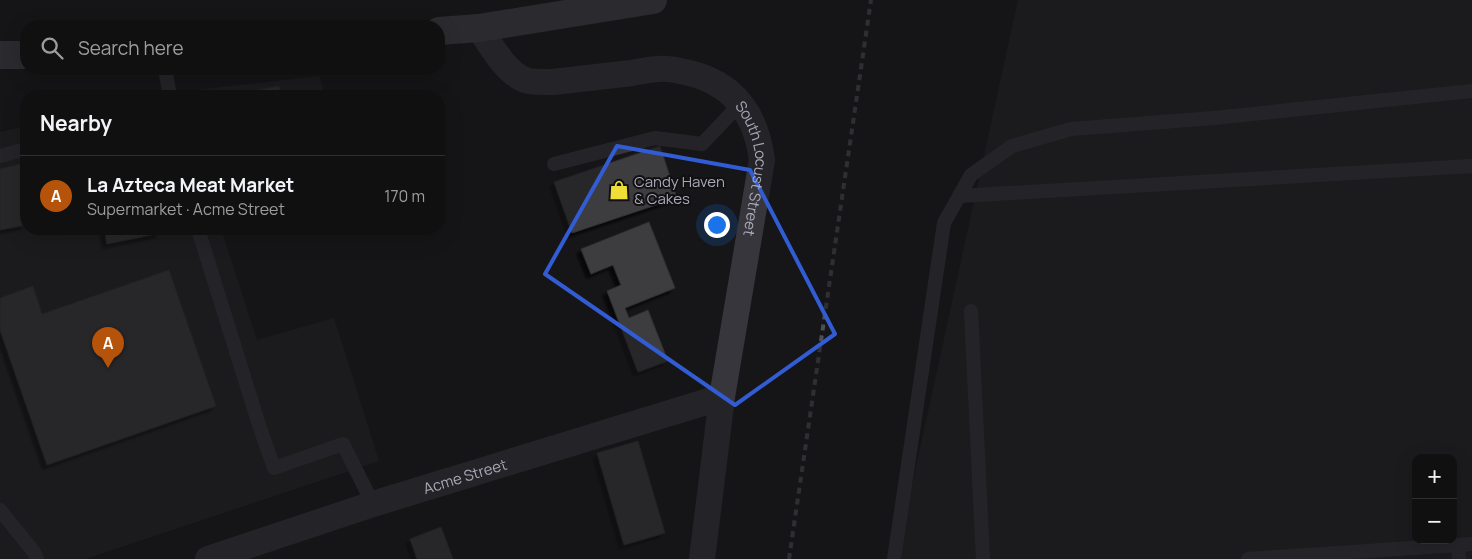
<!DOCTYPE html>
<html lang="en">
<head>
<meta charset="utf-8">
<style>
	:root { --surface:#101011; --page:#1e1e1f; --text:#f1f3f6; --muted:#9c9d9f; --line:#303031; --accent:#b45309 }
	body { margin:0; font-family:Manrope,sans-serif; background:var(--page); color:var(--text) }
	.controls { position:absolute; right:15px; bottom:15px; display:grid; overflow:hidden; border-radius:10px; box-shadow:0 5px 20px #0002 }
	.controls button { width:45px; height:45px; display:grid; place-items:center; padding:0; border:0; border-bottom:1px solid var(--line); background:var(--surface); color:var(--text); font:25px sans-serif }
	.you { position:absolute; left:716px; top:224px; width:18px; height:18px; margin:-12px; border:4px solid #fff; border-radius:50%; background:#1a73e8; box-shadow:0 0 0 8px #1a73e833 }
	.badge { display:grid; place-items:center; width:32px; height:32px; border-radius:50%; background:var(--accent); color:#fff; font-size:16px; font-weight:700 }
	.pin { position:absolute; translate:-50% -41px; filter:drop-shadow(0 1px 2px #0008) }
	.pin::after { content:''; position:absolute; top:26px; width:18px; height:15px; background:inherit; clip-path:polygon(0 0,100% 0,50% 100%) }
	.list { margin:0; padding:0; list-style:none }
	h2 { display:flex; justify-content:space-between; align-items:center; height:65px; margin:0; padding:0 20px; font-size:21px }
	h2 small { font-size:16px; font-weight:400; color:var(--muted) }
	.list li { display:grid; grid-template-columns:32px 1fr auto; gap:15px; align-items:center; box-sizing:border-box; height:80px; padding:0 20px; border-top:1px solid var(--line) }
	.list b { display:block; font-size:19px; white-space:nowrap }
	.list p { margin:0; font-size:16px; white-space:nowrap; color:var(--muted) }
	.list em { font-size:16px; font-style:normal; color:var(--muted) }
	.icon { flex:none; width:28px; height:28px; fill:none; stroke:currentColor; stroke-width:2; stroke-linecap:round; stroke-linejoin:round }
	.map { position:relative; flex:none; width:1472px; height:559px; overflow:hidden }
	.search { position:absolute; background:var(--surface); box-shadow:0 5px 20px #0002; left:20px; top:20px; width:425px; height:55px; display:flex; align-items:center; gap:12px; box-sizing:border-box; padding:0 18px; border-radius:20px; color:var(--muted); font-size:19px }
	.panel { position:absolute; background:var(--surface); box-shadow:0 5px 20px #0002; left:20px; top:90px; width:425px; height:145px; border-radius:20px }
	.map>svg:first-child { display:block }
	.built { fill:#222124; fill-rule:evenodd }
	.building { fill:#3d3c41; stroke:#302f33; filter:url(#shadow) }
	.lines { fill:none; stroke-linecap:round; stroke-linejoin:round }
	.service { stroke:#37363c; stroke-width:14 }
	.minor { stroke:#37363c; stroke-width:26 }
	.secondary { stroke:#45454c; stroke-width:28 }
	.rail { stroke:#4e4e55; stroke-width:4; stroke-dasharray:6 5; stroke-linecap:butt }
	.marked { fill:none; stroke:#325cd3; stroke-width:4; stroke-linejoin:round }
	.labels { text-anchor:middle; dominant-baseline:central; stroke-width:4; stroke-linejoin:round; paint-order:stroke }
	.street-label { font-size:15px; fill:#a8a8b7; stroke:#111012 }
	.poi-label { font-size:15px; fill:#a8a8b7; stroke:#111012; text-anchor:start }
</style>
</head>
<body>
<div class="map">
<svg width="1472" height="559" viewBox="0 0 1472 559">
	<defs>
		<filter id="shadow"><feDropShadow dx="-4.5" dy="4.5" stdDeviation="1" flood-color="#0009"/></filter>
	</defs>
	<rect width="100%" height="100%" fill="#161517"/>
	<!-- built -->
	<g class="built">
		<path d="M1018 0H1472V559H896ZM1416 458H1453V540H1416Z"/>
		<path d="M319 76 325 96H164L188 91Z"/>
		<path d="M26 126V229H221L257 340 334 318 379 461 85 559H0V132Z"/>
	</g>
	<!-- building -->
	<g class="building">
		<path d="M279 86 281 96H253L252 91Z"/>
		<path d="M660 146 677 198 572 233 554 182Z"/>
		<path d="M20 164 26 195V225L0 230V169Z"/>
		<path d="M649 222 675 288 625 308 629 318 648 310 668 361 638 372 607 291 621 285 613 265 591 274 581 249Z"/>
		<path d="M104 229H160L161 233 107 244Z"/>
		<path d="M169 270 216 406 47 465 0 330V298L33 286 42 314Z"/>
		<path d="M638 441 665 533 624 545 597 453Z"/>
		<path d="M441 527 453 559H417L410 539Z"/>
	</g>
	<g class="lines">
		<!-- service -->
		<g class="service">
			<path d="M165 69 170 96"/>
			<path d="M0 156 26 149"/>
			<path d="M554 164 655 138 702 144 741 103"/>
			<path d="M959 196 1472 166"/>
			<path d="M198 229 259 425 274 468 343 444 373 504"/>
			<path d="M971 311 983 559"/>
			<path d="M0 510 34 552 37 559"/>
			<path d="M894 559 944 223 971 175 1012 146 1071 129 1214 118 1472 91"/>
			<path d="M1248 559 1458 545"/>
			<path d="M1459 559 1458 545 1472 544"/>
		</g>
		<!-- minor -->
		<g class="minor">
			<path id="s1" d="M479 28C491 45 505 72 525 80 534 83 544 82 553 82 579 79 606 76 632 73 643 71 656 68 667 69 673 69 679 71 685 72 733 82 756 114 762 160L722 397 702 559"/>
			<path id="s2" d="M208 559 373 504 722 397"/>
		</g>
		<!-- secondary -->
		<g class="secondary">
			<path d="M439 31 479 28 653 0"/>
			<path d="M0 55H26"/>
		</g>
		<!-- rail -->
		<path class="rail" d="M789 559 871 0"/>
	</g>
	<!-- marked area -->
	<path d="M0 0H1472V559H0ZM617 146 750 170 835 334 735 405 545 274Z" fill="#161517" fill-opacity=".55" fill-rule="evenodd"/>
	<path class="marked" d="M617 146 750 170 835 334 735 405 545 274Z"/>
	<!-- icons -->
	<defs>
		<symbol id="shop-bare" viewBox="-9 -9 18 18"><path d="M-5-2.5h2.3a2.7 3.5 0 0 1 5.4 0H5L5.5 6h-11ZM-1.5-2.5h3a1.5 2.3 0 0 0-3 0Z" fill="#eede37" stroke="#111012" stroke-width="2.5" paint-order="stroke"/></symbol>
	</defs>
	<g fill-rule="evenodd">
		<use href="#shop-bare" x="605" y="176" width="28" height="28"/>
	</g>
	<g class="labels">
		<!-- street labels -->
		<g class="street-label">
			<text stroke="none"><textPath href="#s1" startOffset="365">South Locust Street</textPath></text>
			<text stroke="none"><textPath href="#s2" startOffset="270">Acme Street</textPath></text>
		</g>
		<!-- poi labels -->
		<g class="poi-label">
			<text x="634" y="181">Candy Haven<tspan x="634" dy="17">&amp; Cakes</tspan></text>
		</g>
	</g>
</svg>
<div class="controls">
<button>+</button>
<button>−</button>
</div>
<div class="you"></div>
<div class="pin badge" style="left:108px;top:368px">A</div>
<div class="search"><svg class="icon" aria-label="search" viewBox="0 0 24 24"><circle cx="10" cy="10" r="6"/><path d="M15 15l6 6"/></svg>Search here</div>
<section class="panel">
<h2>Nearby<small></small></h2>
<ul class="list">
<li><span class="badge">A</span><div><b>La Azteca Meat Market</b><p>Supermarket · Acme Street</p></div><em>170 m</em></li>
</ul>
</section>
</div>
</body>
</html>
